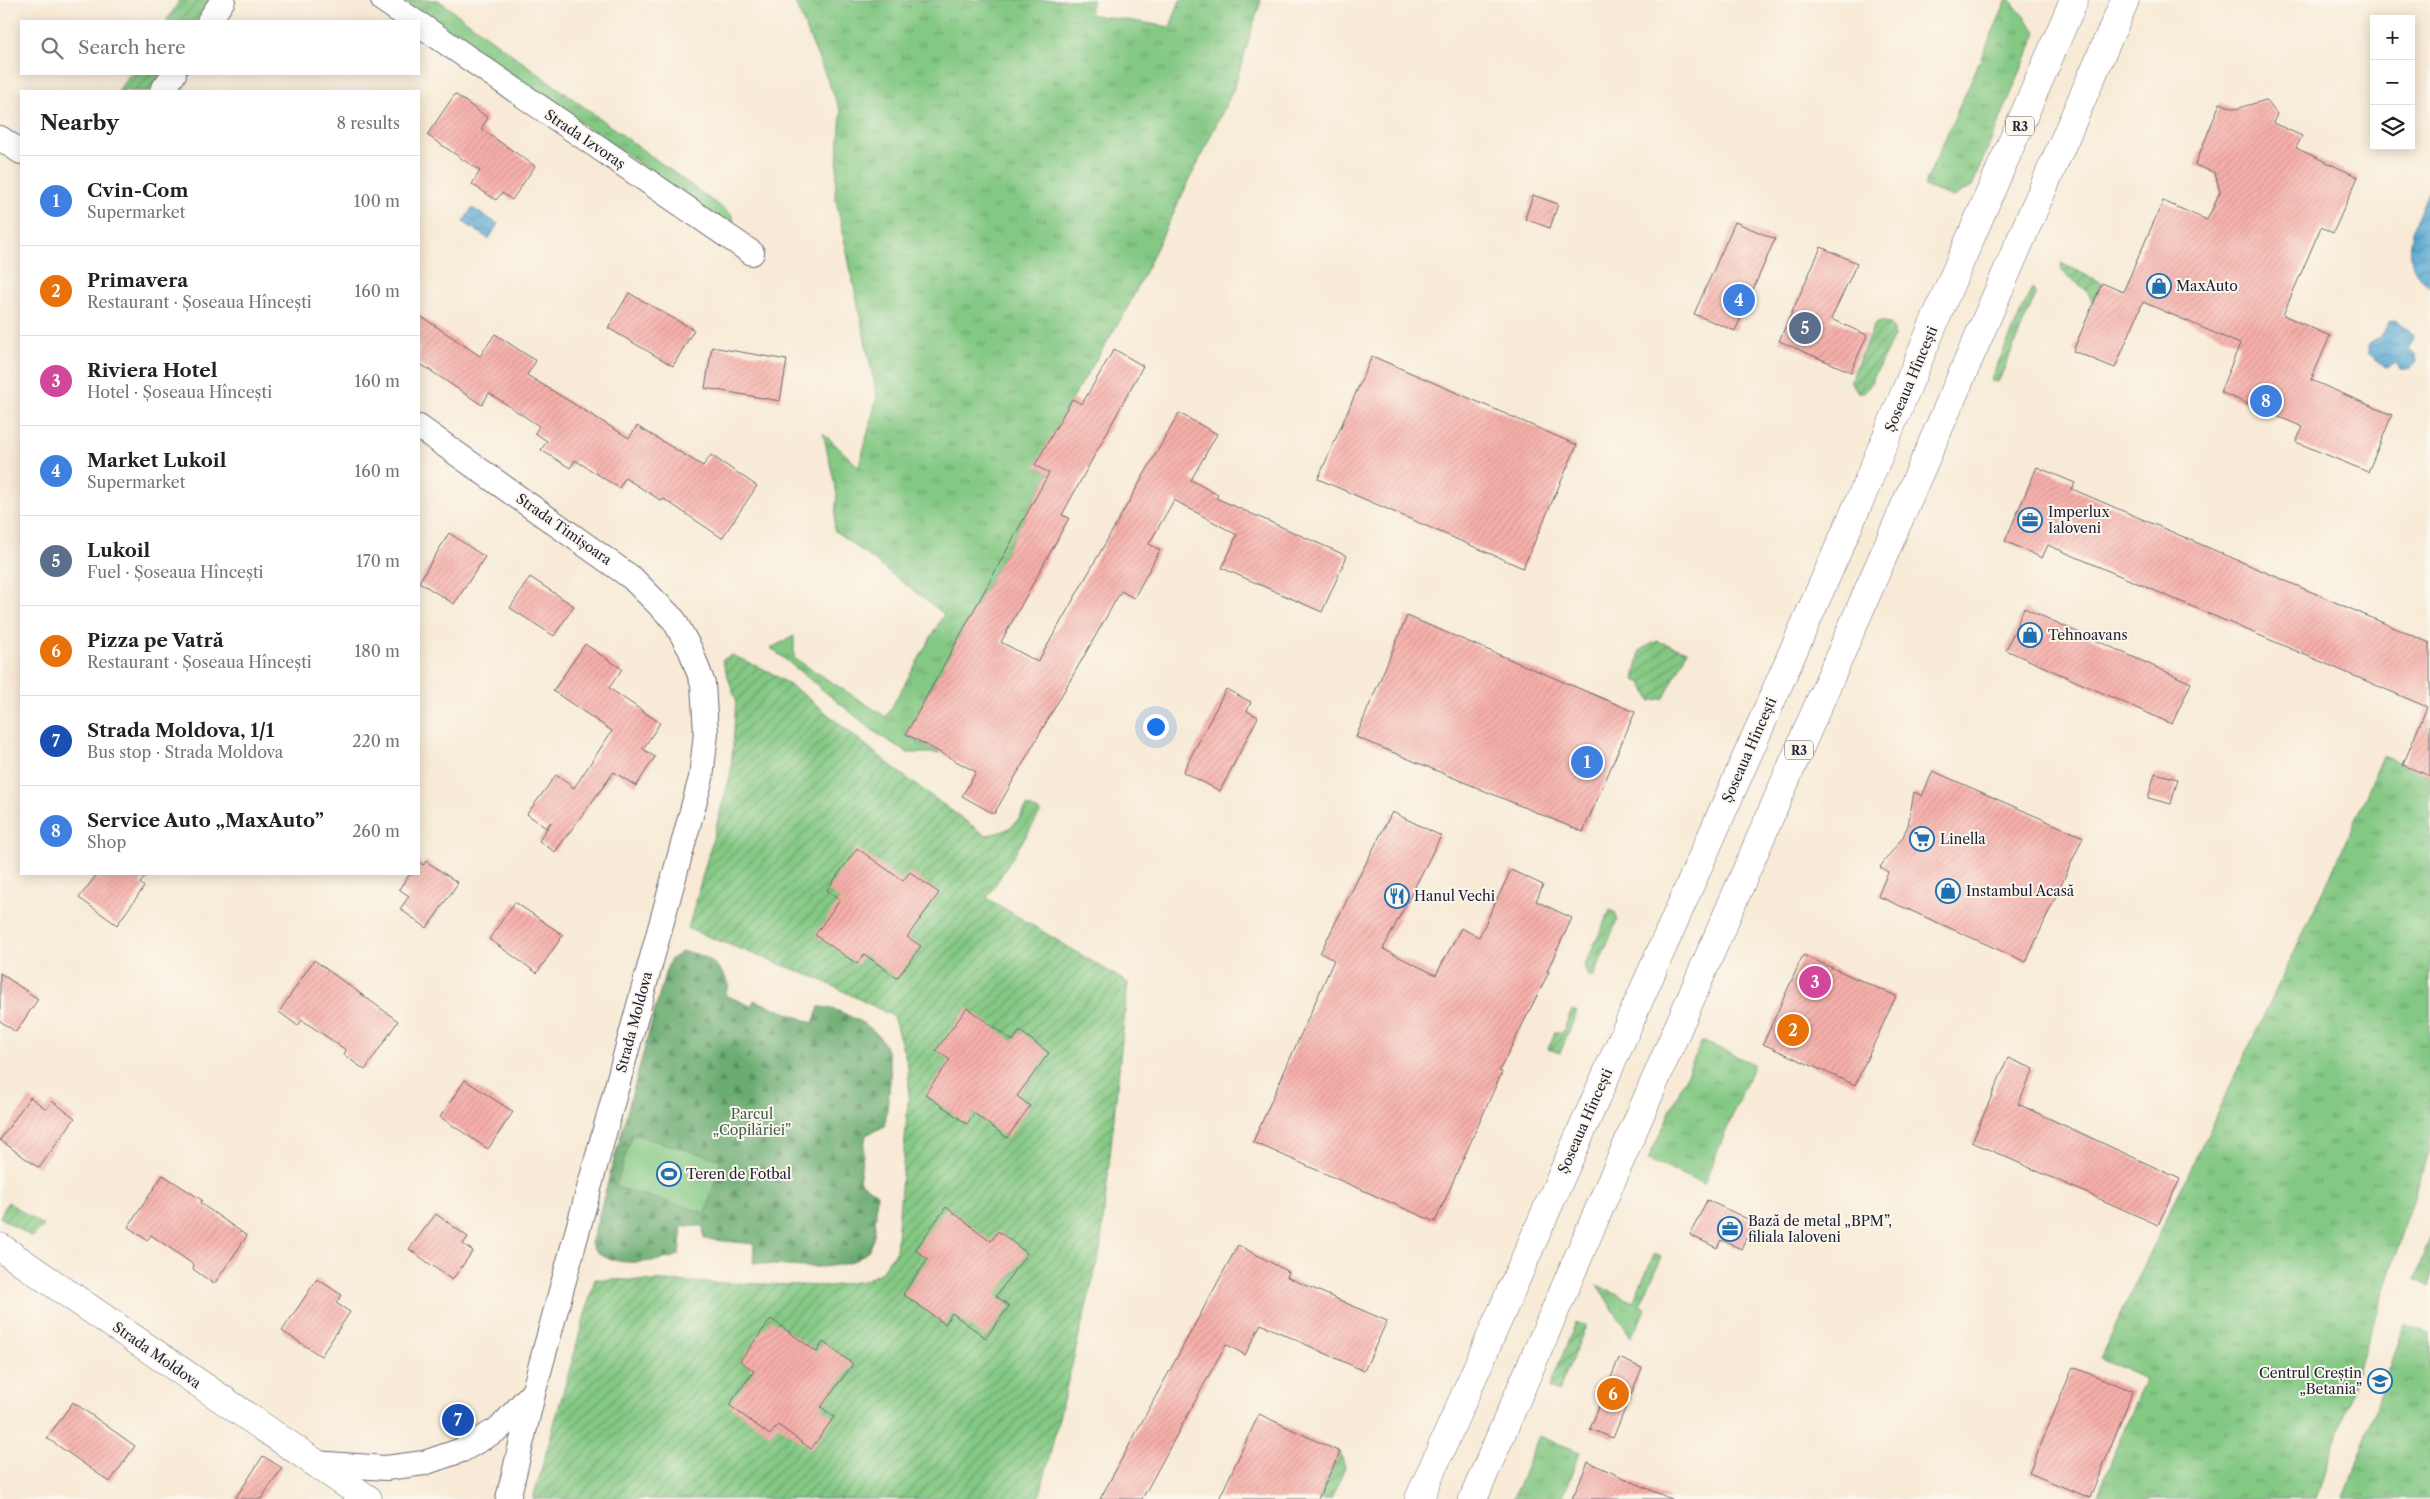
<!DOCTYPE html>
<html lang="en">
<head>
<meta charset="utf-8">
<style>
	:root { --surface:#fff; --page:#f2f2f2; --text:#222; --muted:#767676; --line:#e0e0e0; --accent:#1f6fb2 }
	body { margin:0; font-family:"Libre Caslon Text",serif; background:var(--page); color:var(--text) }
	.controls { position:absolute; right:15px; top:15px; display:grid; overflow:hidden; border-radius:0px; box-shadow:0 2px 12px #0003 }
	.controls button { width:45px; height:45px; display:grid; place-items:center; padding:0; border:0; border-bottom:1px solid var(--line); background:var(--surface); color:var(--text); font:25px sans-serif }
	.you { position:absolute; left:1155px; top:726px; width:18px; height:18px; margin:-12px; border:4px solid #fff; border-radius:50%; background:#1a73e8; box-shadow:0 0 0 8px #1a73e833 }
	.badge { display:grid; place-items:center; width:32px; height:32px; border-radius:50%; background:var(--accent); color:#fff; font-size:16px; font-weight:700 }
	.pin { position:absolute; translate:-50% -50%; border:2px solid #fff; box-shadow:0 1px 5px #0006 }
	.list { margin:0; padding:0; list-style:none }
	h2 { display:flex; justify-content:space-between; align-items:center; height:65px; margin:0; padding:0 20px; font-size:21px }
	h2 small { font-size:16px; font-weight:400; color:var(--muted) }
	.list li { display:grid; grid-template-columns:32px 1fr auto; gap:15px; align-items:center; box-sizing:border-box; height:90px; padding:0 20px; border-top:1px solid var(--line) }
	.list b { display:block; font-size:19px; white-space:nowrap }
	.list p { margin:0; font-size:16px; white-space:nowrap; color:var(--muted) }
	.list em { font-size:16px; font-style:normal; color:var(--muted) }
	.icon { flex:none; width:28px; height:28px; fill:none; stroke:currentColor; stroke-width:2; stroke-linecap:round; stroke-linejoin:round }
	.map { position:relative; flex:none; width:2430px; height:1499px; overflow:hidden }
	.search { position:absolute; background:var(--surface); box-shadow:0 2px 12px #0003; left:20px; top:20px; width:400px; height:55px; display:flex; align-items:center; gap:12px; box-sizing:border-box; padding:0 18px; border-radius:0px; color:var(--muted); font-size:19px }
	.panel { position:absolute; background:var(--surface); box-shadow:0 2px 12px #0003; left:20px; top:90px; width:400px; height:785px; border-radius:0px }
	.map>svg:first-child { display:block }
	.grass { fill:url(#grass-tufts); stroke:#52755f }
	.forest { fill:url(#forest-firs); stroke:#466756 }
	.garden { fill:url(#garden-furrows); stroke:#52755f }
	.pitch { fill:#83c883; stroke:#52755f }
	.water { fill:url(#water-waves); stroke:#3d6586 }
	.building { fill:url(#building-hatch) }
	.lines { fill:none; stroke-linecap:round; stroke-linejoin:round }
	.street-casing { stroke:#6d6871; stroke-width:26 }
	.secondary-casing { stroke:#6d6871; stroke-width:29 }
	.highway-casing { stroke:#6d6871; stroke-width:29 }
	.street { stroke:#fff; stroke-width:24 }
	.secondary { stroke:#fff; stroke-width:28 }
	.highway { stroke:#fff; stroke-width:28 }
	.labels { text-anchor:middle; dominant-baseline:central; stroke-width:4; stroke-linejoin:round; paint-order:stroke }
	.shield { fill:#fbf7ec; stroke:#636270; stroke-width:1 }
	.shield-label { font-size:12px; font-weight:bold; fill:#22223b }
	.street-label { font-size:14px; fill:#22223b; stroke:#fbf7ec }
	.poi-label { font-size:14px; fill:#22223b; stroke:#fbf7ec; text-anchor:start }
	.park-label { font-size:14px; fill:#445c54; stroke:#fbf7ec }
</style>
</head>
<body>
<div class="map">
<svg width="2430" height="1499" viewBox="0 0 2430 1499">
	<defs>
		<pattern id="grass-tufts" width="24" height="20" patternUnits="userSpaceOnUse" patternTransform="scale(1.25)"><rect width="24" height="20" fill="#83c883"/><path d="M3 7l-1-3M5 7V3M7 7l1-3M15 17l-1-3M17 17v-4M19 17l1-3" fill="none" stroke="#6ba26c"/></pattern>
		<pattern id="forest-firs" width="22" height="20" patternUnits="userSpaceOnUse" patternTransform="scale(1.25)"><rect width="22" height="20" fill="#6aac71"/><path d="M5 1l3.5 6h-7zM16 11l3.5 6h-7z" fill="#578c5e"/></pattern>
		<pattern id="garden-furrows" width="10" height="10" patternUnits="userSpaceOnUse" patternTransform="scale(1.25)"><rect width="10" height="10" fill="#83c883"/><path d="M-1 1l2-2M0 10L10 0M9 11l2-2" fill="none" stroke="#6ba26c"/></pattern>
		<pattern id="water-waves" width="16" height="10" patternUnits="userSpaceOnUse" patternTransform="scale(1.25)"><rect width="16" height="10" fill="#58a8d2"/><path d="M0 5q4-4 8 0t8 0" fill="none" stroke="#4888ac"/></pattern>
		<pattern id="building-hatch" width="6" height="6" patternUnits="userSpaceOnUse" patternTransform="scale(1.25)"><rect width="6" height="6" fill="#f6afa9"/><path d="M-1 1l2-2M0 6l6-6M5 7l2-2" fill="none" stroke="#d39692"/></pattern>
	</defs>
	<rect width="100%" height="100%" fill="#fbf7ec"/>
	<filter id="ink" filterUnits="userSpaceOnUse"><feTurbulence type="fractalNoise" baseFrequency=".02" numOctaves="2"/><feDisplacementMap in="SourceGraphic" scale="10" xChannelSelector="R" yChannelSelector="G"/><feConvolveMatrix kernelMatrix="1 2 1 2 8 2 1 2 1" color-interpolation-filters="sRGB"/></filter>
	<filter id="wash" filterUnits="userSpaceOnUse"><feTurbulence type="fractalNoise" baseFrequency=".0096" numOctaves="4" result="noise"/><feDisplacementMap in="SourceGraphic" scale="20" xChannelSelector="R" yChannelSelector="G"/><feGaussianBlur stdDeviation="1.12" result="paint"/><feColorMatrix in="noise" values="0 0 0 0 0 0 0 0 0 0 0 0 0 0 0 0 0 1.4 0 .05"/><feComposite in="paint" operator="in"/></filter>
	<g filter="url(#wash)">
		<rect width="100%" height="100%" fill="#f8ead6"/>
		<!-- grass -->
		<g class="grass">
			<path d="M402 0H438L733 216 734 229Z"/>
			<path d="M794 0H1093L1089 14 1170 27 1180 0H1261L1234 88 1126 311 1072 399 1036 465 1049 473 906 734 940 753H908L876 733 771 648 794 636V658L886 717 944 614 834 530 837 494 823 433 859 467 877 397 835 195 841 112Z"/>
			<path d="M2007 0H2010L2037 32 1972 186 1953 197 1924 186Z"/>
			<path d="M2383 756 2430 776V1147L2317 1499H2096L2145 1378 2100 1358 2329 879Z"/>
			<path d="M1702 1041 1754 1064 1704 1184 1648 1160Z"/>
			<path d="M2430 1237V1286L2415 1278Z"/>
			<path d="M1654 1254 1662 1257 1640 1305 1646 1309 1631 1337 1597 1285 1633 1302Z"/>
			<path d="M2405 1324 2430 1333V1499H2344Z"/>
			<path d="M1539 1436 1580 1452 1562 1499H1513Z"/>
		</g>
		<!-- forest -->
		<path class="forest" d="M682 952C704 952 721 965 729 985L725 995 751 1006 754 1000 813 1023 819 1007C832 1007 843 1013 855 1019 904 1042 889 1081 885 1126L866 1135 859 1181 877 1194C876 1206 876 1239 870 1248 851 1277 783 1265 753 1263L754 1244 704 1239 703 1226H682L679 1255C656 1263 603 1270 591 1244L666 970 671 959Z"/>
		<!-- garden -->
		<g class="garden">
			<path d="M180 0H211L198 21H166Z"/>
			<path d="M130 74H161L149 91H118Z"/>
			<path d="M2061 263 2102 283 2093 304 2088 292 2062 271Z"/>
			<path d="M2032 288 2036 294 2000 378 1998 382 1991 381 1992 376Z"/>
			<path d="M1879 321 1890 323 1894 330V336L1869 387 1864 392H1858L1850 381 1874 325Z"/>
			<path d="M1657 641 1688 651 1664 698 1650 701 1642 683 1634 680 1640 650Z"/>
			<path d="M732 655 770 672 803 694 900 773 985 835C1009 832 1015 826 1027 806L1041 812 987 898 1128 983 1100 1251 1039 1499H533L595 1279 829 1286 863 1281 880 1273 896 1251 909 1090 908 1066 893 1016 819 979 688 929 731 772 736 700 722 660Z"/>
			<path d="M1610 910 1615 912 1617 921 1593 978 1588 976 1584 967Z"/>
			<path d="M1572 1010 1577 1012 1560 1053 1548 1049 1555 1032 1562 1033Z"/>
			<path d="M8 1202 44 1226 32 1237 0 1217Z"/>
			<path d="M1576 1322 1586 1326 1558 1392 1549 1388Z"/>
			<path d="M1340 1452 1345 1467 1331 1499H1318Z"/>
		</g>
		<!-- pitch -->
		<path class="pitch" d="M632 1134 721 1160 706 1213 616 1187Z"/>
		<!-- water -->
		<g class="water">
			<path d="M2430 187V287C2426 283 2419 278 2416 273 2401 245 2420 213 2430 187Z"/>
			<path d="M472 208 498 224 489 239 463 222Z"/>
			<path d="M2396 320 2413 335 2414 339 2408 349 2415 354 2416 362 2409 370 2400 369 2396 363 2387 368 2368 353V344L2380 337 2391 321Z"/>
		</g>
		<g id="blocks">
			<!-- building -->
			<g class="building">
				<path d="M455 94 488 118 481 129 535 166 512 200 502 193 496 200 472 184 480 171 427 135Z"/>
				<path d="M2266 100 2277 114 2273 123 2302 136 2296 148 2358 177 2333 233 2321 227 2283 315 2330 336 2311 380 2392 415 2368 472 2296 442 2303 427 2220 392 2240 344 2143 302 2115 368 2073 351 2102 283 2123 292 2163 201 2207 220 2220 192 2215 173 2195 165 2220 103 2235 109Z"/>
				<path d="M1533 195 1558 204 1550 228 1525 219Z"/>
				<path d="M1735 222 1775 239 1735 331 1694 314Z"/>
				<path d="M1821 247 1857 263 1831 319 1867 335 1851 372 1779 341Z"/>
				<path d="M629 293 694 330 673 366 608 328Z"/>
				<path d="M419 315 480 356 495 334 536 361 527 375 629 438 637 426 703 466 711 455 757 486 722 538 664 499 662 501 625 478 619 488 575 460 570 468 541 450 547 441 535 433 539 426 489 393 482 405 419 363Z"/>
				<path d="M712 347 787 360 780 401 705 388Z"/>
				<path d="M1114 349 1143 366 1062 515 1069 518 1001 642 1038 662 1179 413 1217 434 1191 480 1218 495 1216 498 1347 556 1322 612 1222 568 1237 535 1174 500 1149 544 1160 550 1134 598 1121 591 994 814 962 796 976 772 906 734 1049 473 1035 465 1072 399 1082 404Z"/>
				<path d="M1372 356 1577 445 1523 568 1318 479Z"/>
				<path d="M2037 467 2075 483 2072 489 2430 643V776L2403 765 2427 707 2048 545 2042 558 2005 541Z"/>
				<path d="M449 533 485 557 454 604 419 582Z"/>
				<path d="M530 577 574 606 554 636 510 608Z"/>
				<path d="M2024 608 2191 683 2172 724 2006 650Z"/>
				<path d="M1407 616 1635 712 1583 832 1356 737Z"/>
				<path d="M585 644 622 669 609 688 660 723 643 749 655 757 636 786 614 772 555 852 539 841 551 822 546 828 527 814 556 775 574 788 612 731 553 691Z"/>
				<path d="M1226 689 1251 702 1247 711 1258 717 1220 791 1183 772Z"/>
				<path d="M1933 771 2083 837 2026 962 1878 896 1888 872 1880 867 1903 837 1908 825 1914 792 1922 796Z"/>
				<path d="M2155 773 2178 779 2171 804 2148 798Z"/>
				<path d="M1392 812 1441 836 1383 949 1436 975 1461 928 1479 937 1511 870 1543 885 1536 901 1572 918 1547 971 1549 972 1499 1071 1502 1072 1435 1222 1253 1142 1334 960 1320 953Z"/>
				<path d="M857 848 903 881 910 872 939 893 907 937 921 946 897 978 864 954 857 964 815 935 840 900 827 890Z"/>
				<path d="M426 861 458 883 427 928 400 909 409 896 399 889 410 874H419V862L423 865Z"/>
				<path d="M97 874H147L140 883 144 887 117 925 79 898Z"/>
				<path d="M515 902 563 935 537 973 489 939Z"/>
				<path d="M1803 955 1896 996 1855 1085 1763 1044Z"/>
				<path d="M314 960 398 1021 365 1070 344 1055 346 1050 302 1020 298 1026 279 1012Z"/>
				<path d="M0 973 38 999 16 1032 0 1021Z"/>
				<path d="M967 1008 1013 1041 1020 1031 1049 1053 1017 1096 1030 1106 1007 1138 974 1113 967 1124 925 1094 950 1060 936 1050Z"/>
				<path d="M2008 1058 2034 1069 2018 1104 2180 1179 2158 1225 1972 1142Z"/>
				<path d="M465 1080 513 1112 488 1149 440 1117Z"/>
				<path d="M30 1097 46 1109 52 1101 75 1118 39 1168 0 1140Z"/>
				<path d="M163 1175 202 1200 200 1203 247 1236 214 1284 193 1269 194 1265 151 1235 147 1240 128 1227Z"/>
				<path d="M1707 1200 1754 1222 1741 1249 1721 1240 1717 1248 1690 1235Z"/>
				<path d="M946 1207 991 1241 998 1231 1027 1253 996 1296 1009 1306 986 1338 952 1313 945 1324 903 1294 928 1259 915 1250Z"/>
				<path d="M436 1214 468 1237 463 1244 473 1251 452 1280 409 1249Z"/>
				<path d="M1238 1245 1289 1272 1287 1277 1387 1321 1364 1371 1261 1324 1245 1355 1226 1344 1142 1499H1100Z"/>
				<path d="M317 1279 342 1295 336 1303 350 1312 321 1356 282 1331Z"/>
				<path d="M771 1319 817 1352 823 1342 853 1364 821 1407 834 1417 811 1449 778 1425 770 1435 729 1405 754 1371 740 1361Z"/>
				<path d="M1619 1358 1642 1368 1613 1438 1590 1429Z"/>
				<path d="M2073 1367 2133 1391 2090 1498 2029 1473Z"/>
				<path d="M73 1402 135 1446 110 1482 47 1438Z"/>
				<path d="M1259 1414 1340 1452 1318 1499H1219Z"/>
				<path d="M263 1456 282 1468 261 1499H235Z"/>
				<path d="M1588 1462 1671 1499H1572Z"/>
			</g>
		</g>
	</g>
	<g filter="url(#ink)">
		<use href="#blocks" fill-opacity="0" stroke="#6d6871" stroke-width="1"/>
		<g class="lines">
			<defs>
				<g id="street">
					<path d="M383 0 414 21"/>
					<path d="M209 21 223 0"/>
					<path d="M419 24 752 253"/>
					<path d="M162 91 174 74"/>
					<path d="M0 138 21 152"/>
					<path d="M419 427 632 578 674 620 691 651 703 684 706 733 701 778 534 1390 508 1499"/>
					<path d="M313 1463 386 1468 424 1463 462 1450 500 1428 533 1392"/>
				</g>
				<path id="secondary" d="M0 1247 368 1499"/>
				<g id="highway">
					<path d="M1419 1499 1863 493 1946 294 2074 0"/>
					<path d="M1473 1499 2125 0"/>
				</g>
			</defs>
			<!-- street casing -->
			<use href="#street" class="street-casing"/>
			<!-- secondary casing -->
			<use href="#secondary" class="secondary-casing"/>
			<!-- highway casing -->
			<use href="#highway" class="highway-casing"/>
			<!-- street -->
			<use href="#street" class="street"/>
			<!-- secondary -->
			<use href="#secondary" class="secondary"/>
			<!-- highway -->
			<use href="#highway" class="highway"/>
		</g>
	</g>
	<!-- icons -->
	<defs>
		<symbol id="shop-ring" viewBox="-11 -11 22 22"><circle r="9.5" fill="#fbf7ec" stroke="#1f6fb2" stroke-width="1.5"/><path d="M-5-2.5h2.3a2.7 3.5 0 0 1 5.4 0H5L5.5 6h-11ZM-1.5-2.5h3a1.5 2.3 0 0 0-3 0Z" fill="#1f6fb2"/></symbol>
		<symbol id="office-ring" viewBox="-11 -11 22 22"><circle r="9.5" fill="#fbf7ec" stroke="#1f6fb2" stroke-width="1.5"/><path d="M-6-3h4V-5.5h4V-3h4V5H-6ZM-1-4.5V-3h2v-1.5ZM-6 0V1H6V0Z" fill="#1f6fb2"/></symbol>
		<symbol id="supermarket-ring" viewBox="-11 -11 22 22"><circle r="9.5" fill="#fbf7ec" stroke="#1f6fb2" stroke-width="1.5"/><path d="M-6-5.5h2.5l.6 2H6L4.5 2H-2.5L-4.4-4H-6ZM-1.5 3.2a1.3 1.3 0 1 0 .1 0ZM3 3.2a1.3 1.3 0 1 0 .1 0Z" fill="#1f6fb2"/></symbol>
		<symbol id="restaurant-ring" viewBox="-11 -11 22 22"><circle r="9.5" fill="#fbf7ec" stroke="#1f6fb2" stroke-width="1.5"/><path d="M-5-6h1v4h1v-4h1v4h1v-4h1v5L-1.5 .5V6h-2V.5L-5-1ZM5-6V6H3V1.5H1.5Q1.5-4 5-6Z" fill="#1f6fb2"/></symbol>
		<symbol id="stadium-ring" viewBox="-11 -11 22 22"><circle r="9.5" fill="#fbf7ec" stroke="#1f6fb2" stroke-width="1.5"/><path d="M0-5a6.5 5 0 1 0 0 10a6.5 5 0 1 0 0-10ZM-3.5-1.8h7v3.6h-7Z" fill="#1f6fb2"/></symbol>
		<symbol id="school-ring" viewBox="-11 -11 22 22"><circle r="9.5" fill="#fbf7ec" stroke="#1f6fb2" stroke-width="1.5"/><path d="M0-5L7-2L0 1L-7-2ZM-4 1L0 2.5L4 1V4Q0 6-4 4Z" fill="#1f6fb2"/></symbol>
	</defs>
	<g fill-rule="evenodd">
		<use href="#shop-ring" x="2145" y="272" width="28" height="28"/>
		<use href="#office-ring" x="2016" y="506" width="28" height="28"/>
		<use href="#shop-ring" x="2016" y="621" width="28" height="28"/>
		<use href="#supermarket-ring" x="1908" y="825" width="28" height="28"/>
		<use href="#shop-ring" x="1934" y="877" width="28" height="28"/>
		<use href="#restaurant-ring" x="1383" y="882" width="28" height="28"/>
		<use href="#stadium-ring" x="655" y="1160" width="28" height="28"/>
		<use href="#office-ring" x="1716" y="1215" width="28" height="28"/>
		<use href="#school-ring" x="2366" y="1367" width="28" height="28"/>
	</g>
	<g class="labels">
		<!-- shield labels -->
		<g class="shield">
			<rect x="2006" y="116.5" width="28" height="19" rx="4"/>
			<rect x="1785" y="740.5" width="28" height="19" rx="4"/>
		</g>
		<g class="shield-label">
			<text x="2020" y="126">R3</text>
			<text x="1799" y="750">R3</text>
		</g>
		<!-- street labels -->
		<g class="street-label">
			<text transform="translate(585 139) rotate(34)">Strada Izvoraș</text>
			<text transform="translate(1911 379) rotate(-67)">Șoseaua Hîncești</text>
			<text transform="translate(564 529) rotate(35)">Strada Timișoara</text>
			<text transform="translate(1749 750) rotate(-66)">Șoseaua Hîncești</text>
			<text transform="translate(634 1022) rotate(-75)">Strada Moldova</text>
			<text transform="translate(1585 1121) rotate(-66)">Șoseaua Hîncești</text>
			<text transform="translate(157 1355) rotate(35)">Strada Moldova</text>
		</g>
		<!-- poi labels -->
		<g class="poi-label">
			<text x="2176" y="286">MaxAuto</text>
			<text x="2048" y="512">Imperlux<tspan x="2048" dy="16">Ialoveni</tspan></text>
			<text x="2048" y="635">Tehnoavans</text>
			<text x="1940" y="839">Linella</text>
			<text x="1966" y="891">Instambul Acasă</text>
			<text x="1414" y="896">Hanul Vechi</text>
			<text x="686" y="1174">Teren de Fotbal</text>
			<text x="1748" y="1221">Bază de metal „BPM”,<tspan x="1748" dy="16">filiala Ialoveni</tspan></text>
			<text x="2362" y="1373" text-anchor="end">Centrul Creștin<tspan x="2362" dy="16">„Betania”</tspan></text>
		</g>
		<!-- park labels -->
		<g class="park-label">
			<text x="752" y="1114">Parcul<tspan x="752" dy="16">„Copilăriei”</tspan></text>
		</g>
	</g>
</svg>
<div class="controls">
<button>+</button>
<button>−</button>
<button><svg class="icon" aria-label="layers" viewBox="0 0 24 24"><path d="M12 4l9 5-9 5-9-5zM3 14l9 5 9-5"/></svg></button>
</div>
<div class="you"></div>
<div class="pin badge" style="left:1587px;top:762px;background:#3f7fe0">1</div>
<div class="pin badge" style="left:1793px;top:1030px;background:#e8710a">2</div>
<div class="pin badge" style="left:1815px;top:982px;background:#d1479c">3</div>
<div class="pin badge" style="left:1739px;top:300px;background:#3f7fe0">4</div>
<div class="pin badge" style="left:1805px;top:328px;background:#5c6f8a">5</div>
<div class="pin badge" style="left:1613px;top:1394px;background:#e8710a">6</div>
<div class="pin badge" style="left:458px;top:1420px;background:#1a4fb4">7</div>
<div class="pin badge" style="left:2266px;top:401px;background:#3f7fe0">8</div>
<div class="search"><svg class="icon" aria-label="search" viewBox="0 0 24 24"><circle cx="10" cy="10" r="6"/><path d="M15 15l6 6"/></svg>Search here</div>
<section class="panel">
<h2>Nearby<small>8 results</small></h2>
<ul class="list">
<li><span class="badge" style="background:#3f7fe0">1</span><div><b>Cvin-Com</b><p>Supermarket</p></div><em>100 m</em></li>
<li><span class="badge" style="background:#e8710a">2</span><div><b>Primavera</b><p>Restaurant · Șoseaua Hîncești</p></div><em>160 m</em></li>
<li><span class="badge" style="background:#d1479c">3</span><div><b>Riviera Hotel</b><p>Hotel · Șoseaua Hîncești</p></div><em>160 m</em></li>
<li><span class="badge" style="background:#3f7fe0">4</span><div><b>Market Lukoil</b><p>Supermarket</p></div><em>160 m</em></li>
<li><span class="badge" style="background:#5c6f8a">5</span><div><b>Lukoil</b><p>Fuel · Șoseaua Hîncești</p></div><em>170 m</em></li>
<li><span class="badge" style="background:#e8710a">6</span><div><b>Pizza pe Vatră</b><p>Restaurant · Șoseaua Hîncești</p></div><em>180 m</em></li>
<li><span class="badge" style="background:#1a4fb4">7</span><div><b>Strada Moldova, 1/1</b><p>Bus stop · Strada Moldova</p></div><em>220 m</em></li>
<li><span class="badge" style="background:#3f7fe0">8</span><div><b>Service Auto „MaxAuto”</b><p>Shop</p></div><em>260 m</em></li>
</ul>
</section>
</div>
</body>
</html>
